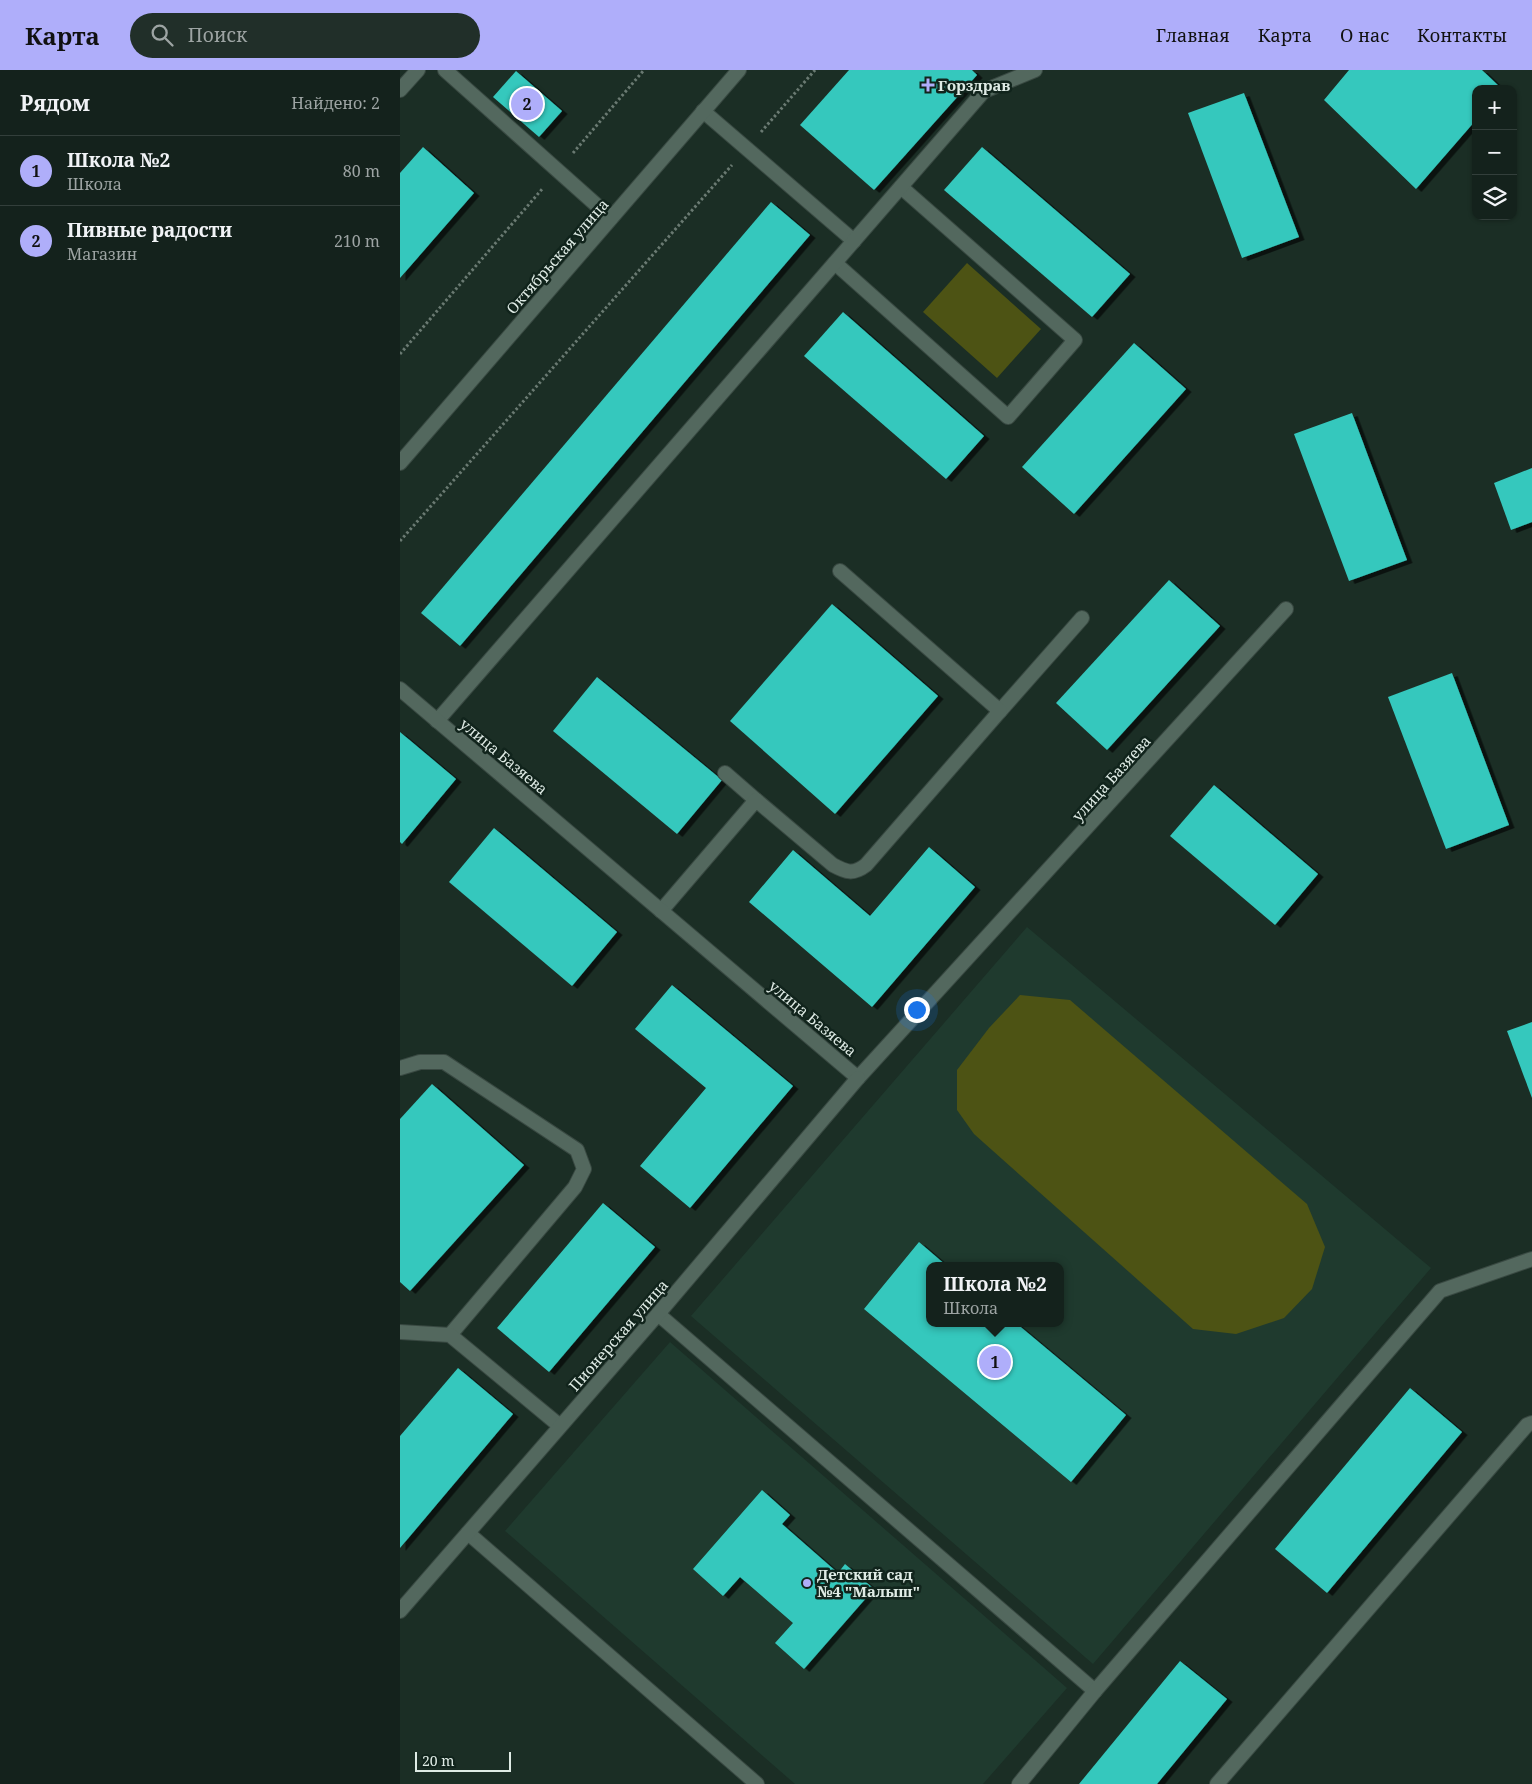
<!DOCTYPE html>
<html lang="ru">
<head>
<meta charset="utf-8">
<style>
	:root { --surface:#14221c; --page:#212f29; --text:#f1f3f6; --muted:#9da4a3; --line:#333f3b; --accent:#afaefa }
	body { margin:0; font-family:"Noto Serif",serif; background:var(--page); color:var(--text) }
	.controls { position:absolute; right:15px; top:15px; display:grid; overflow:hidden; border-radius:10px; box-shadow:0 1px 4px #0004 }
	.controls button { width:45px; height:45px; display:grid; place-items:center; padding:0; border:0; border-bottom:1px solid var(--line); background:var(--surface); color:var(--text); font:25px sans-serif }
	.scale { position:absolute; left:15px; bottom:12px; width:96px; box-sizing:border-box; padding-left:5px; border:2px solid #dfebe5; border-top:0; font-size:14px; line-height:18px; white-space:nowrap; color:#dfebe5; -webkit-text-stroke:4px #11241c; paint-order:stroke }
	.you { position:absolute; left:516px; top:939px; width:18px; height:18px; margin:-12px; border:4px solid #fff; border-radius:50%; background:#1a73e8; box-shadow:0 0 0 8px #1a73e833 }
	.badge { display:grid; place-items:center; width:32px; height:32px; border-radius:50%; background:var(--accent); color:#111; font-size:16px; font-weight:700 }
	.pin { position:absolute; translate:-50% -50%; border:2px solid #fff; box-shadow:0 1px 5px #0006 }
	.popup { position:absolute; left:526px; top:1192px; width:138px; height:65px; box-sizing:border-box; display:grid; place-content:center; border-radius:10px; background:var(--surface); filter:drop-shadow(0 1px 4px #0005); font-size:16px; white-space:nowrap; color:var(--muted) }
	.popup b { font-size:19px; color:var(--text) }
	.popup::after { content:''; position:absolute; left:50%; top:100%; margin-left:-10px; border:10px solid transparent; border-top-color:var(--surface) }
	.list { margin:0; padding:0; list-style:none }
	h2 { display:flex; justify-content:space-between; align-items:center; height:65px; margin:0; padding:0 20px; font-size:21px }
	h2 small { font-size:16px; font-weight:400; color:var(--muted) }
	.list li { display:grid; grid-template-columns:32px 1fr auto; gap:15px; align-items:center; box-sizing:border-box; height:70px; padding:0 20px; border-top:1px solid var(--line) }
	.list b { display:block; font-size:19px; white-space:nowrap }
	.list p { margin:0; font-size:16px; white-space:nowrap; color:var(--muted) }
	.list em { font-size:16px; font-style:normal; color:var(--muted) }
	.icon { flex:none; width:28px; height:28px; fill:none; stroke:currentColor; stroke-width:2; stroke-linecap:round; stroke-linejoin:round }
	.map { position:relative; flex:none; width:1132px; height:1714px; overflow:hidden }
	header { display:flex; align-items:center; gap:30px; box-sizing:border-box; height:70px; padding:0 25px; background:var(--accent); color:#111 }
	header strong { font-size:24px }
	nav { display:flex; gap:28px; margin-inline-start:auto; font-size:18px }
	.search { width:350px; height:45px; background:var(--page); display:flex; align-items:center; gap:12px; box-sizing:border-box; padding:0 18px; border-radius:28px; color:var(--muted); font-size:19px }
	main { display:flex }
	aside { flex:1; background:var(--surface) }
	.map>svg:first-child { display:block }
	.built { fill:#1f3a2e; fill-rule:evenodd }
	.green { fill:#4d5314 }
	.building { fill:#36c8bd; filter:url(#shadow) }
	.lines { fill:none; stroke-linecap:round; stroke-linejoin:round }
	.service-casing { stroke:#394942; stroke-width:16 }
	.minor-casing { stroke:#394942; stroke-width:16 }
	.tertiary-casing { stroke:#394942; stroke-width:16 }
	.path { stroke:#6a7a72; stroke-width:3; stroke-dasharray:2.5 2.5; stroke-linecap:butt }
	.service { stroke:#53685e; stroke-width:14 }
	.minor { stroke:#53685e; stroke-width:14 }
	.tertiary { stroke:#53685e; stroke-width:14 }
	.poi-dot { fill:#afaefa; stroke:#11241c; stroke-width:2 }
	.labels { text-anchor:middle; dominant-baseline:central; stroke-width:5; stroke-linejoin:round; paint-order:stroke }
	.poi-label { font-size:15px; font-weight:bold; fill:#dfebe5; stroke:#11241c; text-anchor:start }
	.street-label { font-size:15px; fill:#dfebe5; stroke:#11241c }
</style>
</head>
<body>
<header>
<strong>Карта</strong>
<div class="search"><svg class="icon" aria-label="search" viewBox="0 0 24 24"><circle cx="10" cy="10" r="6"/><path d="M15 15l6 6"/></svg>Поиск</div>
<nav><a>Главная</a><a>Карта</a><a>О нас</a><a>Контакты</a></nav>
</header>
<main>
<aside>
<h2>Рядом<small>Найдено: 2</small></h2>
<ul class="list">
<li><span class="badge">1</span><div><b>Школа №2</b><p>Школа</p></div><em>80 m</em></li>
<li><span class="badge">2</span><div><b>Пивные радости</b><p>Магазин</p></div><em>210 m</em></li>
</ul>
</aside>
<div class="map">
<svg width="1132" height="1714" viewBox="0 0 1132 1714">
	<defs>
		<filter id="shadow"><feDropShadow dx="5.5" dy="3" stdDeviation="0" flood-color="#0009"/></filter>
	</defs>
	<rect width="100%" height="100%" fill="#1b2e25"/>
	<!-- built -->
	<g class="built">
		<path d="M627 857 1031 1198 693 1594 291 1246ZM530 1196H660V1253H530Z"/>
		<path d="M270 1272 667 1618 583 1714H395L105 1461Z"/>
	</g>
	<!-- green -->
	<g class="green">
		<path d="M567 193 641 259 597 308 523 242Z"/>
		<path d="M620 925 670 930 907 1134 925 1177 912 1219 884 1248 836 1264 793 1259 574 1064 557 1040V1000L589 958Z"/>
	</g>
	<!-- building -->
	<g class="building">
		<path d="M449 0H572L577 5 474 120 400 55Z"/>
		<path d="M949 0H1082L1102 19H1076V50L1016 119 924 30Z"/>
		<path d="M116 1 162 41 139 67 93 27Z"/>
		<path d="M844 23 899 167 842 188 788 43Z"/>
		<path d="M23 77 74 123 0 208V103Z"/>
		<path d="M582 77 730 204 692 247 544 120Z"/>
		<path d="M371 132 410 165 60 576 21 543Z"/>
		<path d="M443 242 584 366 546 409 404 286Z"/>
		<path d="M734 273 786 319 674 444 622 397Z"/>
		<path d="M952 343 1007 490 949 511 894 364Z"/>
		<path d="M1132 398V452L1111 460 1094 413Z"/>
		<path d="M769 510 820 556 707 680 656 633Z"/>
		<path d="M432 534 538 626 435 744 330 651Z"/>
		<path d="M1052 603 1109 755 1046 779 988 627Z"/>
		<path d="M197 607 322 710 277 764 153 661Z"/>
		<path d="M0 662 56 709 2 774 0 772Z"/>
		<path d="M814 715 918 804 875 855 770 766Z"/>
		<path d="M94 758 217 862 172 916 49 812Z"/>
		<path d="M529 777 575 817 472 937 349 832 393 780 470 846Z"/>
		<path d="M272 915 393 1016 290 1138 240 1096 306 1018 235 959Z"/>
		<path d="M1132 952V1028L1107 961Z"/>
		<path d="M32 1014 124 1095 10 1221 0 1212V1049Z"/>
		<path d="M203 1133 255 1177 149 1302 97 1258Z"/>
		<path d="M519 1172 547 1196H530V1253H616L726 1345 671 1412 464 1239Z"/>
		<path d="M58 1298 113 1344 0 1478V1366Z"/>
		<path d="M1010 1318 1062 1362 927 1523 875 1479Z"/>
		<path d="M362 1420 390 1445 382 1454 438 1503 445 1494 474 1519 404 1599 375 1573 393 1553 340 1507 323 1526 293 1499Z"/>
		<path d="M780 1591 827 1629 757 1714H679Z"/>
	</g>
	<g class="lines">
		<defs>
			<g id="service">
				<path d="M45 0 211 148"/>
				<path d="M0 20 18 0"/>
				<path d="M303 41 454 171"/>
				<path d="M435 193 608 347 675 270 501 117"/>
				<path d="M600 641 682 548"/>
				<path d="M37 651 584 21 635 0"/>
				<path d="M325 703 356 730"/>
				<path d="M261 841 356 730 433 795C446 802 453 805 466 795L600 641 440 501"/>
				<path d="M0 998 20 992H44L177 1080 184 1099 175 1117 50 1265"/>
				<path d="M258 1244 695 1621"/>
				<path d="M0 1262 50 1265 160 1356"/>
				<path d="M68 1463 357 1714"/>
				<path d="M619 1714 695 1621 1040 1221 1132 1189"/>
				<path d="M817 1714 1127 1355 1132 1353"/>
			</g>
			<g id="minor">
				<path d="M0 619 458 1008 886 539"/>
				<path d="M0 1541 258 1244 458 1008"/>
			</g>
			<path id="tertiary" d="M0 393 339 0"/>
		</defs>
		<!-- service casing -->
		<use href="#service" class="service-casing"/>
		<!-- minor casing -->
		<use href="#minor" class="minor-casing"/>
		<!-- tertiary casing -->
		<use href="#tertiary" class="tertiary-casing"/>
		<!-- path -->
		<g class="path">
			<path d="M361 62 415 0"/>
			<path d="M173 83 244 0"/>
			<path d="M0 284 143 118"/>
			<path d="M0 471 332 95"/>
		</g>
		<!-- service -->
		<use href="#service" class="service"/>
		<!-- minor -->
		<use href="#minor" class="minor"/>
		<!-- tertiary -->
		<use href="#tertiary" class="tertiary"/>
	</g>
	<!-- markers -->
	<g class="poi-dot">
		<path d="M525.5 7.5h5v5h5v5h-5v5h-5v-5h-5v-5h5z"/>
		<circle cx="407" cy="1513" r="5"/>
	</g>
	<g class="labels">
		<!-- poi labels -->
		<g class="poi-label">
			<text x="538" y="15">Горздрав</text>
			<text x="417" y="1504">Детский сад<tspan x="417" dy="17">№4 "Малыш"</tspan></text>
		</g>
		<!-- street labels -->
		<g class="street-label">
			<text transform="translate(157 186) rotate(-49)">Октябрьская улица</text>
			<text transform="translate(104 686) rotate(40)">улица Базяева</text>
			<text transform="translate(711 708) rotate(-48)">улица Базяева</text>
			<text transform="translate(413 948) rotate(40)">улица Базяева</text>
			<text transform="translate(218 1265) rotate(-49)">Пионерская улица</text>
		</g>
	</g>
</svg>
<div class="controls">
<button>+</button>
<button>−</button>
<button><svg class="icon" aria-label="layers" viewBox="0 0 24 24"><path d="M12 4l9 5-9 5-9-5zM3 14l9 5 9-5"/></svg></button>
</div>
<div class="scale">20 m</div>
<div class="you"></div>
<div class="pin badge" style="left:595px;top:1292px">1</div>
<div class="popup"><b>Школа №2</b>Школа</div>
<div class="pin badge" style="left:127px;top:34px">2</div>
</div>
</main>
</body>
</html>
